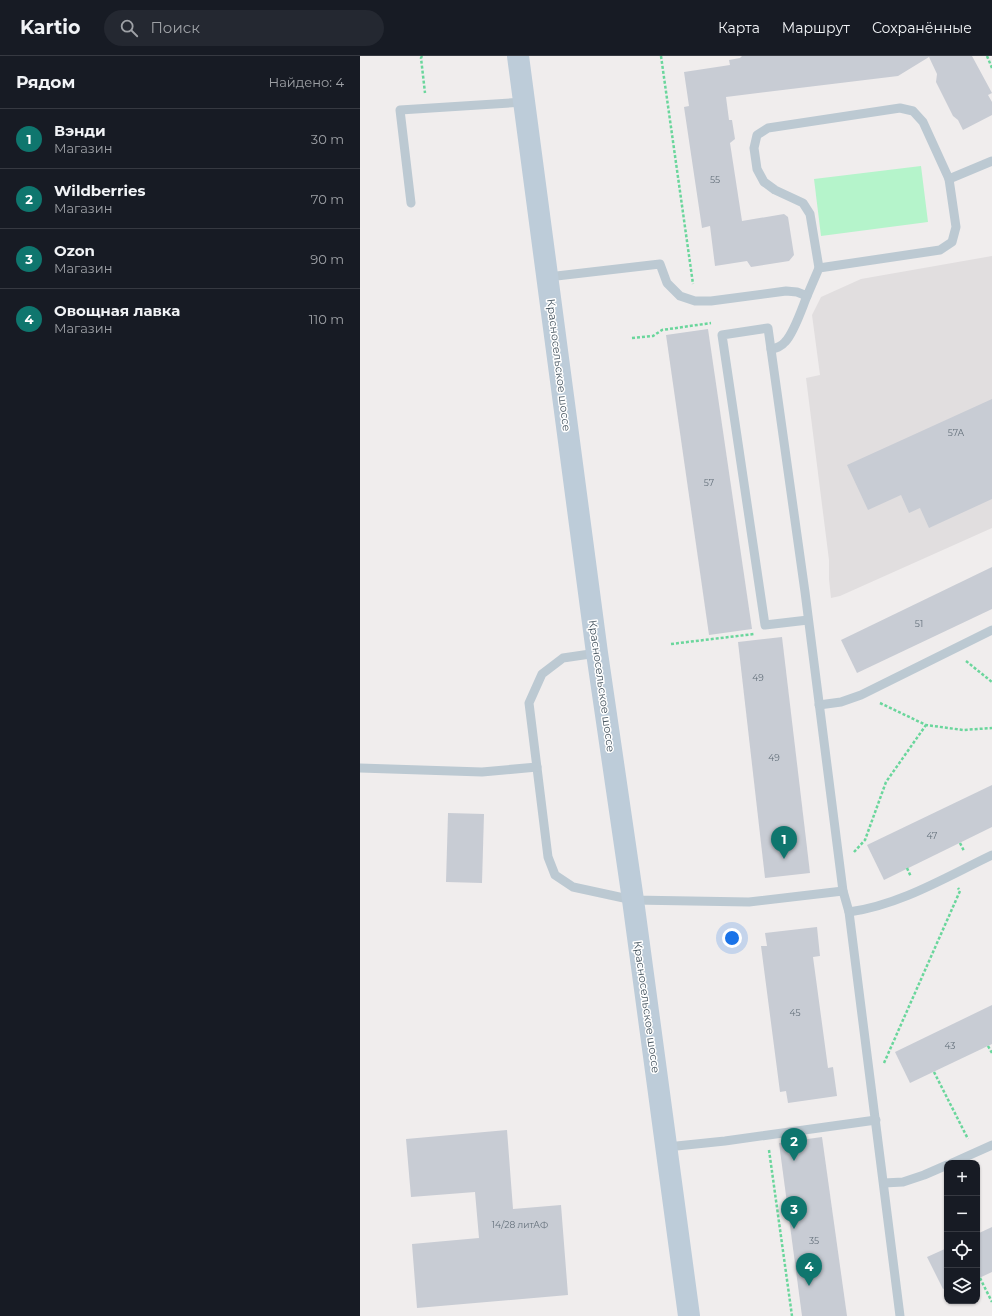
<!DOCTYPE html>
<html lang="ru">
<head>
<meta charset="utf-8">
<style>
	:root { --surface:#171b24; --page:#242831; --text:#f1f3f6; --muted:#9ea1a6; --line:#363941; --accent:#0f766e }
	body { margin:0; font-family:Montserrat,sans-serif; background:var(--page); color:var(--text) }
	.controls { position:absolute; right:12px; bottom:12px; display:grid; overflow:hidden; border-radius:8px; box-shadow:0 1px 3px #0004 }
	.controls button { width:36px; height:36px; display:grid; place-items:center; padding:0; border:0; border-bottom:1px solid var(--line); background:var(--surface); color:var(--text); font:20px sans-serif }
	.you { position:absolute; left:372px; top:882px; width:14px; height:14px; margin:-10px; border:3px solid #fff; border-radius:50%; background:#1a73e8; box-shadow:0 0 0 6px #1a73e833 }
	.badge { display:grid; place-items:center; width:26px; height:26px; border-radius:50%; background:var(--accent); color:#fff; font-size:13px; font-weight:700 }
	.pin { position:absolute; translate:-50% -33px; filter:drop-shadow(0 1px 2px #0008) }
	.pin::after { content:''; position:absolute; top:21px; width:14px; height:12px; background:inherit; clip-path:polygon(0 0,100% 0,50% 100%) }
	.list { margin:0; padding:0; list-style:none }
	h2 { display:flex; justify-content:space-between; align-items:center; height:52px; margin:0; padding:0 16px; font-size:17px }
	h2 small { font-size:13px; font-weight:400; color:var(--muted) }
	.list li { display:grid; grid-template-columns:26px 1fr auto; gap:12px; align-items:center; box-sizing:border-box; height:60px; padding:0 16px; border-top:1px solid var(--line) }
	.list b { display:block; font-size:15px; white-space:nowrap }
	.list p { margin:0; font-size:13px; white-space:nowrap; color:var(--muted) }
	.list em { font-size:13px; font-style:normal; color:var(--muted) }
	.icon { flex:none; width:22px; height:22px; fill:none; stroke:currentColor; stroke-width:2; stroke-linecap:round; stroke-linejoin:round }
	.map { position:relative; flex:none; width:632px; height:1260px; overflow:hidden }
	header { display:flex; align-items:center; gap:24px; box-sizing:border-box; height:56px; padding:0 20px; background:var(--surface); border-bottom:1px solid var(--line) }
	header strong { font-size:19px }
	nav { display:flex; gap:22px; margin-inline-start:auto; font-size:14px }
	.search { width:280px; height:36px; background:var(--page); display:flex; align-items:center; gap:10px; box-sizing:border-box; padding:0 14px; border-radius:22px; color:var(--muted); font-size:15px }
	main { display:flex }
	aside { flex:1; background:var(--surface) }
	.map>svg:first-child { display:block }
	.education { fill:#e1dedf }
	.green { fill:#b5f4cb }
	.building { fill:#c8ccd4 }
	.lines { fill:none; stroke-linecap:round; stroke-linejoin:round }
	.path { stroke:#6ad69c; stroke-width:2.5; stroke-dasharray:3 2; stroke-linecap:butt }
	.service { stroke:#bcc9d2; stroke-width:9 }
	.secondary { stroke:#bdccd9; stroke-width:22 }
	.labels { text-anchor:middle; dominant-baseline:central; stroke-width:3; stroke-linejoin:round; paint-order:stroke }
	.number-label { font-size:9px; fill:#64707b }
	.street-label { font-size:11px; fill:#43525d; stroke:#fff }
</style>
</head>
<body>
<header>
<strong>Kartio</strong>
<div class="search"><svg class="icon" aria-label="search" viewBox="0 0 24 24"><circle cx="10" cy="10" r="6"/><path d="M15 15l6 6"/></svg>Поиск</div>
<nav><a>Карта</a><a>Маршрут</a><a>Сохранённые</a></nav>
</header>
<main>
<aside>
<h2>Рядом<small>Найдено: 4</small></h2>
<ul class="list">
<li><span class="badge">1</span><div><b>Вэнди</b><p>Магазин</p></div><em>30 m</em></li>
<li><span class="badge">2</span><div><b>Wildberries</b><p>Магазин</p></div><em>70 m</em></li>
<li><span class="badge">3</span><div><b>Ozon</b><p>Магазин</p></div><em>90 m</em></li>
<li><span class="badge">4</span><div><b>Овощная лавка</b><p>Магазин</p></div><em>110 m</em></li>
</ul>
</aside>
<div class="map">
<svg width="632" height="1260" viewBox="0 0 632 1260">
	<rect width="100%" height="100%" fill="#f0eded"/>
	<!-- education -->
	<path class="education" d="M632 200V472L480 540 471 542 469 523V504L446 322 460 319 452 259 461 241 501 223Z"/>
	<!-- green -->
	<path class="green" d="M561 110 568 166 461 180 454 123Z"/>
	<!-- building -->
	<g class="building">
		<path d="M382 0H612L632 37 628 39 632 46V59L603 74 598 64 593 60 576 26 577 18 569 1 538 20 366 41 369 64H372L375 83 370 87 382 165 424 158 428 161 434 199 429 205 391 211 387 205 355 210 350 170 342 172 324 51 329 50 324 16 370 9 369 4 380 2Z"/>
		<path d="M348 273 392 573 349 579 306 279Z"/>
		<path d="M632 343V443L569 472 560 452 549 457 541 439 508 454 487 409Z"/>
		<path d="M632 511V553L497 617 481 584Z"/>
		<path d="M422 581 450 817 405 822 378 586Z"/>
		<path d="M632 729V771L524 824 507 789Z"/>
		<path d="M88 757 124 758 122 827 86 826Z"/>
		<path d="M457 871 460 900 453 901 468 1012 473 1011 477 1040 428 1047 426 1035 420 1036 401 890H407L405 877Z"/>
		<path d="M632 949V988L550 1027 535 996Z"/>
		<path d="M147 1074 153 1153 201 1149 208 1239 57 1252 52 1188 119 1182 115 1136 51 1141 46 1083Z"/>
		<path d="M462 1081 487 1260H442L419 1087Z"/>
		<path d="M632 1171V1216L617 1223V1178Z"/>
		<path d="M587 1192V1231L583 1233 567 1201Z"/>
	</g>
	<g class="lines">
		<!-- path -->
		<g class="path">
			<path d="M62 0 61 2 65 37"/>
			<path d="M301 0 333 228"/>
			<path d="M627 0 632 12"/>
			<path d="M272 282 293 280 302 274 351 267"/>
			<path d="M311 588 394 578"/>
			<path d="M606 605 632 626"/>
			<path d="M520 647 566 669 603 674 632 672"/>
			<path d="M600 787 604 795"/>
			<path d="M494 796 505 784 526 726 566 669"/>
			<path d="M547 812 551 821"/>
			<path d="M628 990 632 997"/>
			<path d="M524 1007 600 835 598 832"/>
			<path d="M574 1016 608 1083"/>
			<path d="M409 1094 432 1260"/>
			<path d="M620 1222 632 1246"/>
		</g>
		<!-- service -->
		<g class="service">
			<path d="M51 147 40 54 164 46"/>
			<path d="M459 212 450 158 443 147 415 134 404 126 397 113 394 92 397 79 408 72 540 52 553 55 563 66 589 123"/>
			<path d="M188 221 300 208 307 227 320 240 335 245H351L426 235 437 236 447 240 459 212 580 194 592 186 596 171 589 123 632 105"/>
			<path d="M411 293C416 292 421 291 425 286 434 277 442 252 447 240"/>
			<path d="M448 564 405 569 362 279 408 272 445 536 483 835 489 856 540 1260"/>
			<path d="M237 597 203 602 182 618 169 647 188 801 195 819 213 831 273 844 389 846 483 835"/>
			<path d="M459 649 481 646 501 639 632 574"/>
			<path d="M0 712 122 716 177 711"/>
			<path d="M489 856C540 849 586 821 632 799"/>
			<path d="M307 1091 365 1085 516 1064"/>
			<path d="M592 1107 632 1089"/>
			<path d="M524 1127 543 1126 564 1119 587 1109"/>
		</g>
		<!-- secondary -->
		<path class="secondary" d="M158 0 237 597 273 844 329 1260"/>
	</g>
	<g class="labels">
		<!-- number labels -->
		<g class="number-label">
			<text x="355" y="123">55</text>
			<text x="596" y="376">57А</text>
			<text x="349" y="426">57</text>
			<text x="559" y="567">51</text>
			<text x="398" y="621">49</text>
			<text x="414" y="701">49</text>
			<text x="572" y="779">47</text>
			<text x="435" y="956">45</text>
			<text x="590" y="989">43</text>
			<text x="160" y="1168">14/28 литАФ</text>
			<text x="454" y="1184">35</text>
		</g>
		<!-- street labels -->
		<g class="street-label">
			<text transform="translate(199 309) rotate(83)">Красносельское шоссе</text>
			<text transform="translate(242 630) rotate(82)">Красносельское шоссе</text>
			<text transform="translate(287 951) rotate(82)">Красносельское шоссе</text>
		</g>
	</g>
</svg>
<div class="controls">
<button>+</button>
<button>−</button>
<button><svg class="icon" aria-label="locate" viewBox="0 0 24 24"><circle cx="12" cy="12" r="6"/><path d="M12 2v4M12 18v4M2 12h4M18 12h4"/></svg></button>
<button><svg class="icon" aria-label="layers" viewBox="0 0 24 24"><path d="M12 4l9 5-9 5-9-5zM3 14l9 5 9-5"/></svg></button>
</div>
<div class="you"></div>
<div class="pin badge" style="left:424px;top:803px">1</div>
<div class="pin badge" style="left:434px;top:1105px">2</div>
<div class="pin badge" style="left:434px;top:1173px">3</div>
<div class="pin badge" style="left:449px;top:1230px">4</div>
</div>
</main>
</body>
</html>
